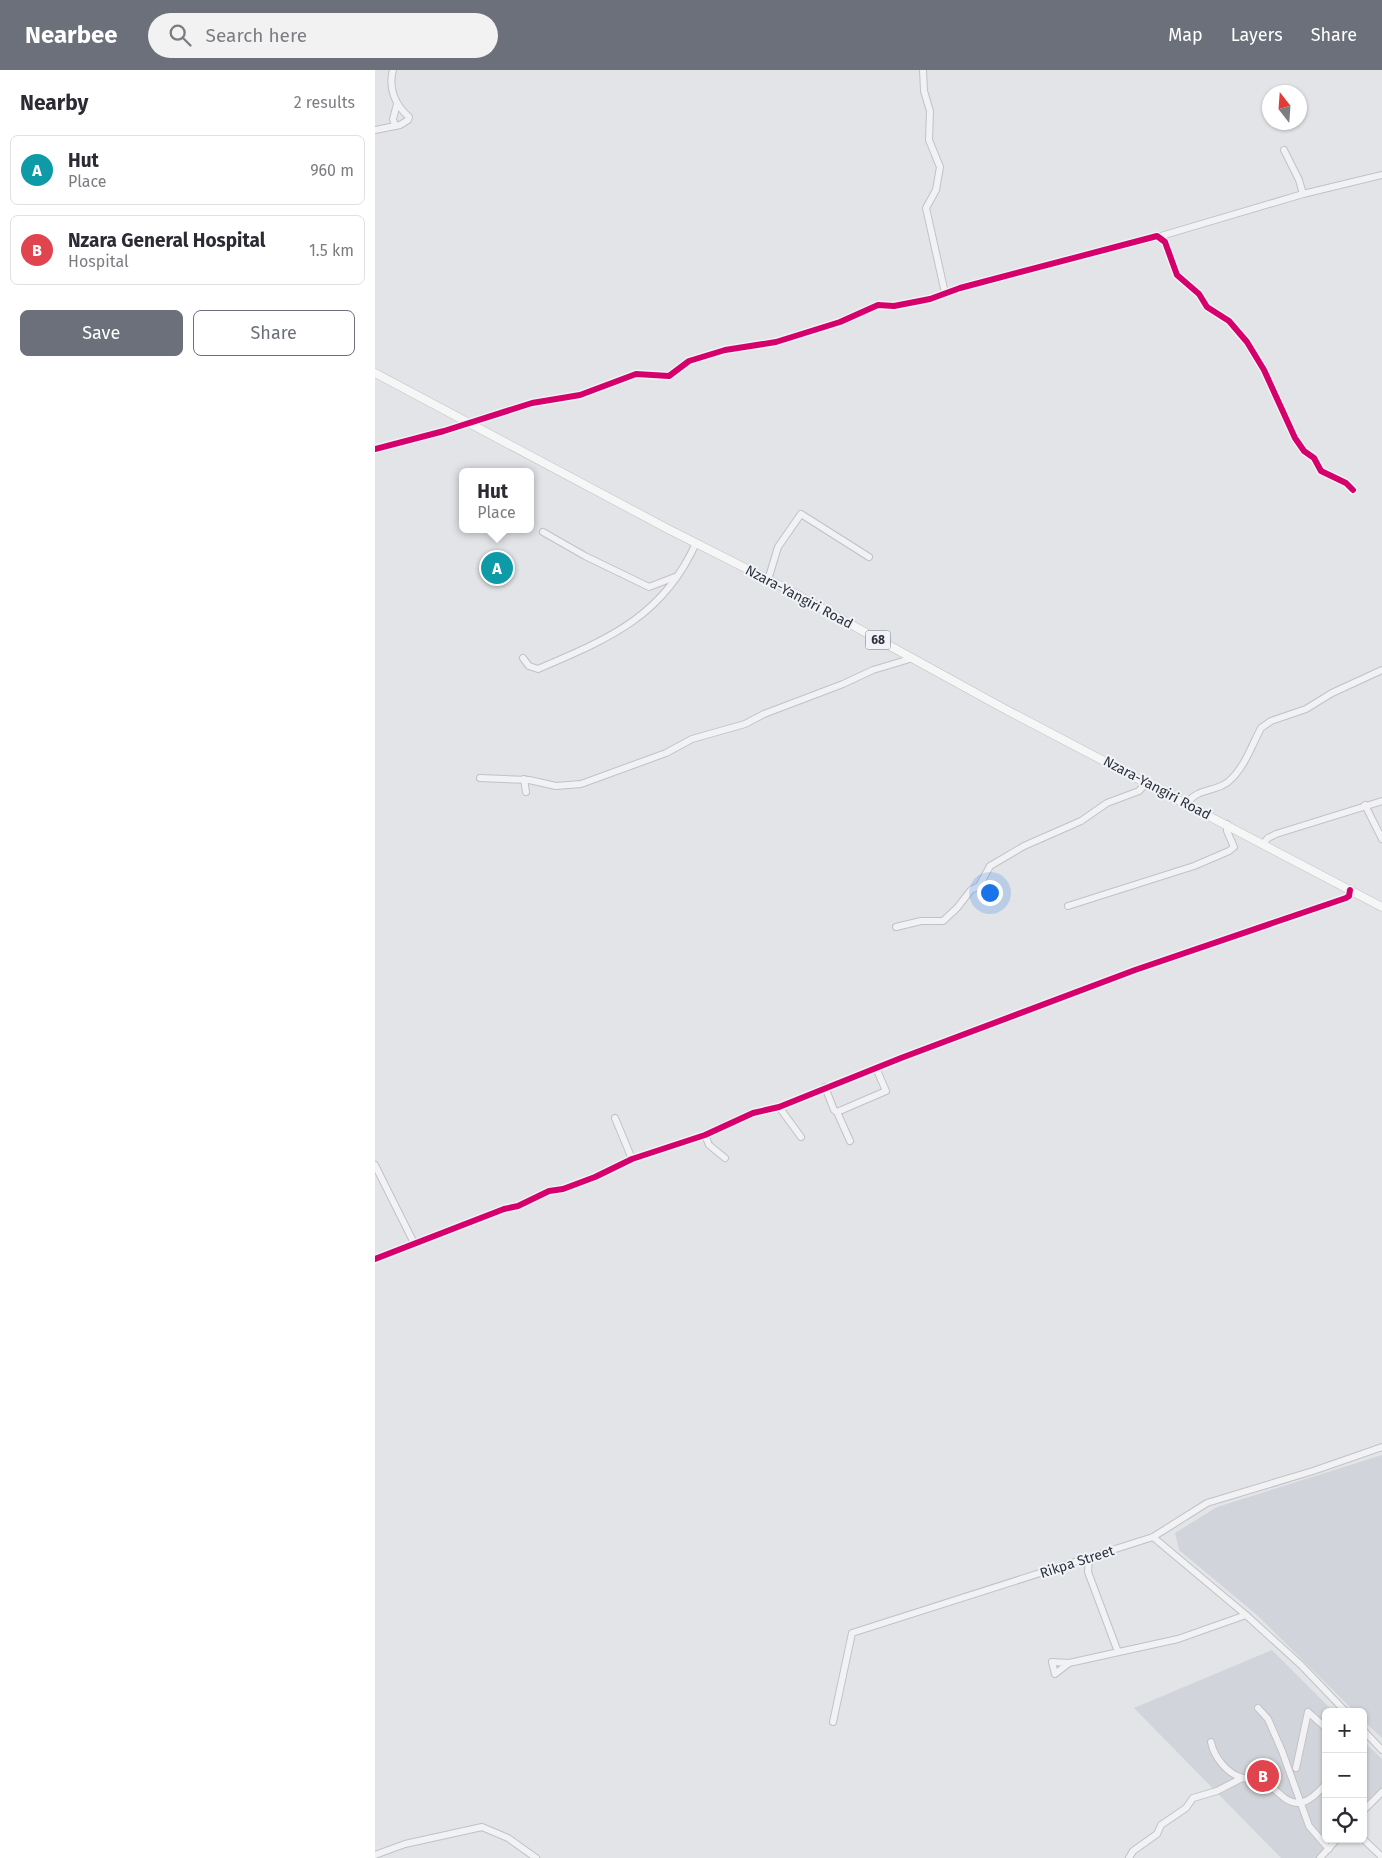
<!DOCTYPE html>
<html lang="en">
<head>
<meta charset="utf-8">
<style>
	:root { --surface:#fff; --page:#f2f2f3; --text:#2b2b33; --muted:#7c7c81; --line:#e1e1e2; --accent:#6b707a }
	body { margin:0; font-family:"Fira Sans",sans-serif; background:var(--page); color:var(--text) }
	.controls { position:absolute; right:15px; bottom:15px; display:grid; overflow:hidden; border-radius:8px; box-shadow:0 1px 4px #0004 }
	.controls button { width:45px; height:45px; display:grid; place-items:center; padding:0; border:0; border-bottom:1px solid var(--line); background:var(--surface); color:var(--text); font:25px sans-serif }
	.compass { position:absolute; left:887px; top:15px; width:45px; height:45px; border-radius:50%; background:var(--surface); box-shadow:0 1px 4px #0004; rotate:343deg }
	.you { position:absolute; left:614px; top:822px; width:18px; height:18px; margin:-12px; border:4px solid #fff; border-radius:50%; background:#1a73e8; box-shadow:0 0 0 8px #1a73e833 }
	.badge { display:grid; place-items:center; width:32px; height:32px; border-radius:50%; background:var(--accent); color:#fff; font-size:16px; font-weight:700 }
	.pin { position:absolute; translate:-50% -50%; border:2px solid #fff; box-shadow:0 1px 5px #0006 }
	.popup { position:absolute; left:84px; top:398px; width:75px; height:65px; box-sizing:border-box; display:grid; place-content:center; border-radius:8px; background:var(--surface); filter:drop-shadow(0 1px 4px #0005); font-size:16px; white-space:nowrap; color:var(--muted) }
	.popup b { font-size:19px; color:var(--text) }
	.popup::after { content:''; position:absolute; left:50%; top:100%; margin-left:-10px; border:10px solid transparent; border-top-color:var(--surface) }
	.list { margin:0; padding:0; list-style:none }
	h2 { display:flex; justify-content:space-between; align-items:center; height:65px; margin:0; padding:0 20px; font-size:21px }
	h2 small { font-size:16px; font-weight:400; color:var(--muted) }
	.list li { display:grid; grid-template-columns:32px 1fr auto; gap:15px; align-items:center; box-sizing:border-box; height:70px; margin:0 10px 10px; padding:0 10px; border:1px solid var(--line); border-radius:8px }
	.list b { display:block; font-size:19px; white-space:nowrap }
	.list p { margin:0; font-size:16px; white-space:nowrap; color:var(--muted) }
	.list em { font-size:16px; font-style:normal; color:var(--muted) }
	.actions { display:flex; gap:10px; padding:15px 20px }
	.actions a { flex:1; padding:11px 0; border:1px solid var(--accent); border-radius:8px; text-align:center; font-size:18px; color:var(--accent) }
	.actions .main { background:var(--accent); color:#fff }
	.icon { flex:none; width:28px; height:28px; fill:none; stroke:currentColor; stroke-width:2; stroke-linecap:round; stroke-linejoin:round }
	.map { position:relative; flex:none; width:1007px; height:1788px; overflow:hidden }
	header { display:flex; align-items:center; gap:30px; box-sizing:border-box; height:70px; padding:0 25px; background:var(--accent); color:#fff }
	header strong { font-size:24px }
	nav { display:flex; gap:28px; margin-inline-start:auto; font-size:18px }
	.search { width:350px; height:45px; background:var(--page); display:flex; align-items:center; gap:12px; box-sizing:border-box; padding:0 18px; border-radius:28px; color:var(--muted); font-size:19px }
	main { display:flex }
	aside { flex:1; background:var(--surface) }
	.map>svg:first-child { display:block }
	.built { fill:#d1d4da }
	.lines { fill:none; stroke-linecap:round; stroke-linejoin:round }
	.minor-casing { stroke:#c1c2c5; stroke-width:8 }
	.major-casing { stroke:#bfc1c4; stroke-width:9 }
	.minor { stroke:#f2f2f4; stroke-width:6 }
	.major { stroke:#f6f6f6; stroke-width:8 }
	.cycleway-casing { stroke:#f1f3f6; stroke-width:9 }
	.cycleway { stroke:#d6006c; stroke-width:6 }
	.labels { text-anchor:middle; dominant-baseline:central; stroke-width:4; stroke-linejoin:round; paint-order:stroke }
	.shield { fill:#f1f3f6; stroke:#666c76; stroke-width:1 }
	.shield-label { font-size:12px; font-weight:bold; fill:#2b323f }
	.street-label { font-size:14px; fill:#2b323f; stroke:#f1f3f6 }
</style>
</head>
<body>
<header>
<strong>Nearbee</strong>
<div class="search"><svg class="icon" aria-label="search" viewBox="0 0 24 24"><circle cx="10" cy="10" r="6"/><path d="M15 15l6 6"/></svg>Search here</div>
<nav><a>Map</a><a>Layers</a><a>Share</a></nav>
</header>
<main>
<aside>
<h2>Nearby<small>2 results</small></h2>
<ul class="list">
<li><span class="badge" style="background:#0f9aa8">A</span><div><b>Hut</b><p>Place</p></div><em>960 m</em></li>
<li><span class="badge" style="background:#e0444e">B</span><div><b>Nzara General Hospital</b><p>Hospital</p></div><em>1.5 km</em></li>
</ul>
<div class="actions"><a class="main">Save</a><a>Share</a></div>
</aside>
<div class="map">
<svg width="1007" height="1788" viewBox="0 0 1007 1788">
	<rect width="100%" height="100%" fill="#e2e4e7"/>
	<!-- built -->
	<g class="built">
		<path d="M1007 1385V1668L988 1650V1642H980L882 1545 804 1480 800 1463 842 1437Z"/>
		<path d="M897 1580 959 1642H951V1769H959L941 1788H906L759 1638Z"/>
		<path d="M988 1671 1007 1689V1718L988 1738Z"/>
	</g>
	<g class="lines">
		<defs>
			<g id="minor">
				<path d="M548 0 549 21 555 41 554 70 565 97 561 120 551 138 570 223"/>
				<path d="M20 56 18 49 22 34"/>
				<path d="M0 60 25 55 33 50 34 47C20 35 13 18 18 0"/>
				<path d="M909 80 924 110 928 124"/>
				<path d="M786 166 928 124 1007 105"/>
				<path d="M0 379 69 361 157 333 205 325 261 304 294 306 314 291 350 280 401 272 465 252 503 235 519 236 555 229 585 218 782 166 790 172 802 205 824 224 832 237 854 251 872 272 889 300 920 368 929 381 939 388 946 401 971 413 978 420"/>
				<path d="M168 462 210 486 274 517 300 507"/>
				<path d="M393 510 403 477 426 444 494 487"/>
				<path d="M148 588 154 596 163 599C233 569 288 547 321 473"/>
				<path d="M105 708 154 710 181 716 206 714 291 683 317 669 370 654 389 644 468 614 498 600 538 588"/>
				<path d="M149 709 151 722"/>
				<path d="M812 734C821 718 841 722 853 712 869 699 877 675 886 658L896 651 931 639 957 623 1007 600"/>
				<path d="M990 735 1007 769"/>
				<path d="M888 774 893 768 901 764 1007 731"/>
				<path d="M693 836 819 796 854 781 859 777 852 761V754"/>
				<path d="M521 857 546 851H568L582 838 596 820 604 816 615 796 649 776 706 751 732 733 764 721 772 712"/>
				<path d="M450 1017 459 1040 462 1042 475 1071"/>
				<path d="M404 1037 426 1067"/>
				<path d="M462 1042 511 1021 501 998"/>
				<path d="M240 1048 257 1089"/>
				<path d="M330 1065 334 1075 350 1088"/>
				<path d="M0 1095 39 1173"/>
				<path d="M0 1189 129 1139 143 1136 174 1121 188 1119 220 1107 257 1089 330 1065 378 1043 404 1037 526 988 760 900 971 828 974 826 975 820"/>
				<path d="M778 1467 871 1545 926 1595 971 1642"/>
				<path d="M714 1488 713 1502 743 1582"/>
				<path d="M694 1593 680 1604 677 1592 694 1593 803 1569 871 1545"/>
				<path d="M883 1638 893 1649 907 1681 934 1756 954 1779"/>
				<path d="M933 1642 951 1658"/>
				<path d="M458 1652 477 1563 778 1467 832 1433 938 1401 1007 1377"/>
				<path d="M988 1660 1007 1680"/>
				<path d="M836 1672C839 1687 852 1704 868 1708 876 1710 886 1711 894 1715 903 1721 911 1733 923 1733 935 1732 943 1722 951 1714"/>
				<path d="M921 1698 933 1642"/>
				<path d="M988 1741 1007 1722"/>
				<path d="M988 1769 1007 1787"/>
				<path d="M0 1785 30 1774 107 1757 133 1768 161 1788"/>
				<path d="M754 1788 758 1781 782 1764 786 1755 811 1738 818 1728 842 1721 867 1708"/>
				<path d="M945 1788 962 1769"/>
			</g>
			<path id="major" d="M0 303 293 459 406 516 626 637 1007 837"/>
		</defs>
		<!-- minor casing -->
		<use href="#minor" class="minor-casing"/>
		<!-- major casing -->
		<use href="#major" class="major-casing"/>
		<!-- minor -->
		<use href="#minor" class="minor"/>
		<!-- major -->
		<use href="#major" class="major"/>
		<defs>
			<g id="cycleway">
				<path d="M0 379 69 361 157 333 205 325 261 304 294 306 314 291 350 280 401 272 465 252 503 235 519 236 555 229 585 218 782 166 790 172 802 205 824 224 832 237 854 251 872 272 889 300 920 368 929 381 939 388 946 401 971 413 978 420"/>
				<path d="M0 1189 129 1139 143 1136 174 1121 188 1119 220 1107 257 1089 330 1065 378 1043 404 1037 526 988 760 900 971 828 974 826 975 820"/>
			</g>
		</defs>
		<!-- cycleway casing -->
		<use href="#cycleway" class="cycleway-casing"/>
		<!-- cycleway -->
		<use href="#cycleway" class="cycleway"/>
	</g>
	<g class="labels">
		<!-- shield labels -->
		<rect class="shield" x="490.5" y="560.5" width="25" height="19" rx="4"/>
		<g class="shield-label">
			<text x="503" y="570">68</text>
		</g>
		<!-- street labels -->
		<g class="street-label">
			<text transform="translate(424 527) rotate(28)">Nzara-Yangiri Road</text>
			<text transform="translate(782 718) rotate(28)">Nzara-Yangiri Road</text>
			<text transform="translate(702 1492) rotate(-18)">Rikpa Street</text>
		</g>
	</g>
</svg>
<div class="controls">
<button>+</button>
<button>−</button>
<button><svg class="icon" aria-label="locate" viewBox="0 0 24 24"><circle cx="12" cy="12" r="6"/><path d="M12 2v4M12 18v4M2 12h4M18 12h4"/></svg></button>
</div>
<svg class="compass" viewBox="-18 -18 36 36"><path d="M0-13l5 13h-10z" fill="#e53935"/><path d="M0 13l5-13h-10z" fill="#7c7c81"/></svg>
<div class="you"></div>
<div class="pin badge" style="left:122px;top:498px;background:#0f9aa8">A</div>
<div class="popup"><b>Hut</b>Place</div>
<div class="pin badge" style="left:888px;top:1706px;background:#e0444e">B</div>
</div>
</main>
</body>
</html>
